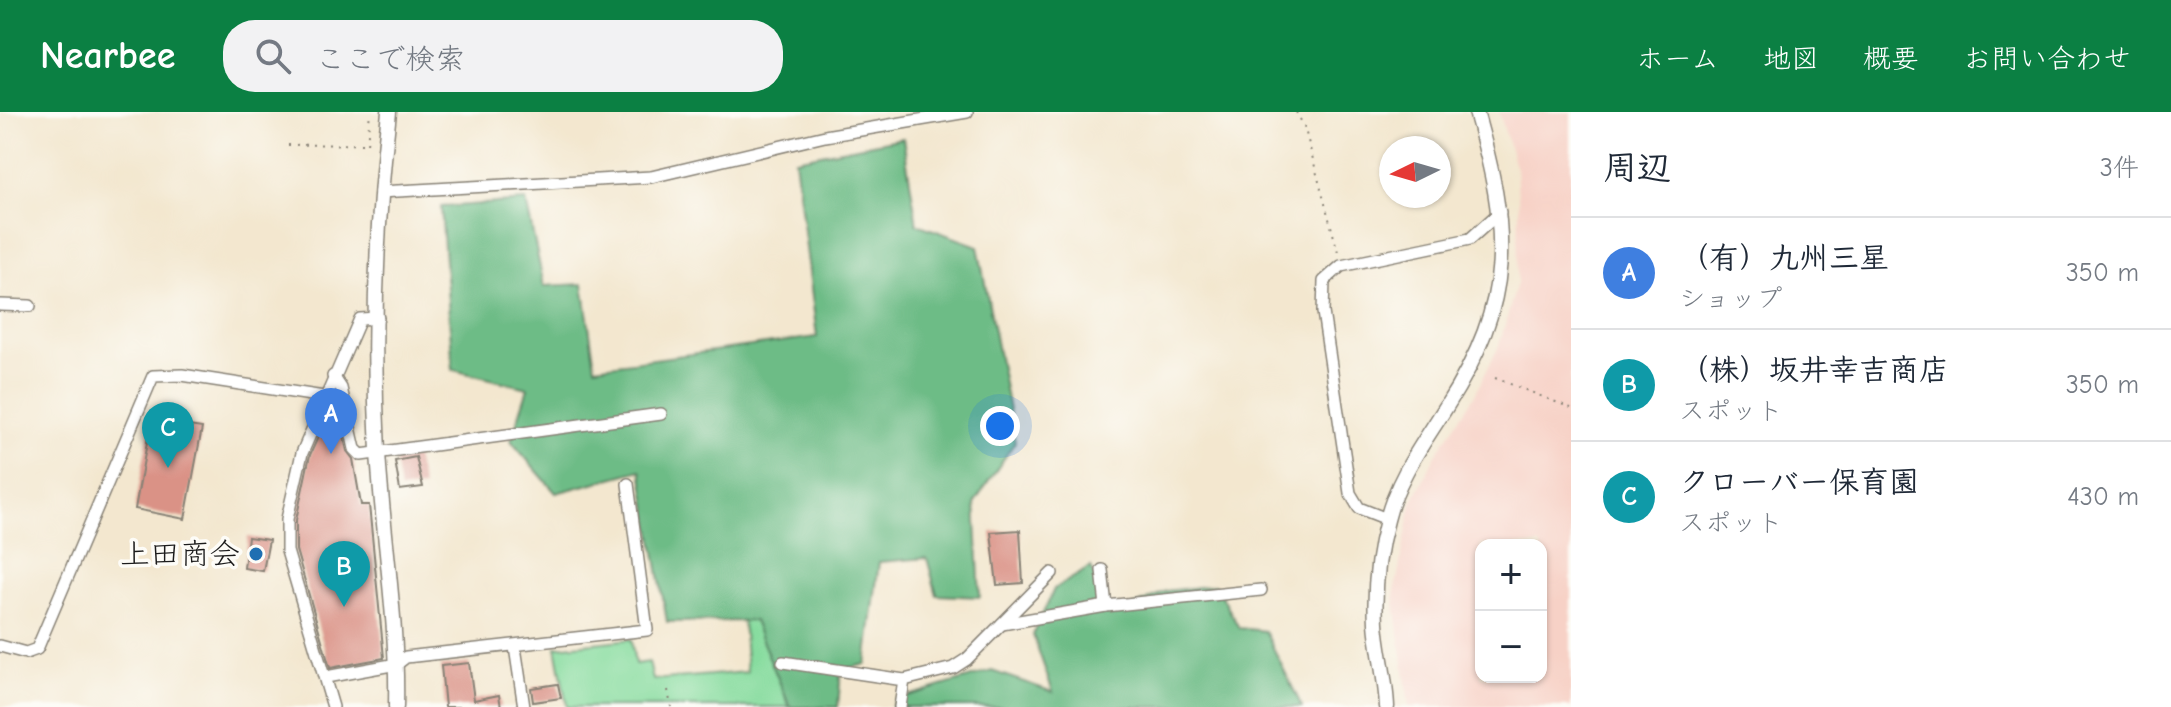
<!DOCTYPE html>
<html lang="ja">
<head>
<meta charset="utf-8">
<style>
	:root { --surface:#fff; --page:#f2f2f3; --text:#1f2937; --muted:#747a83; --line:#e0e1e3; --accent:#0b8043 }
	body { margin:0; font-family:"Comic Neue","Klee One",sans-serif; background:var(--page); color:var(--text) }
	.controls { position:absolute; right:24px; bottom:24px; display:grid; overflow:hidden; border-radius:16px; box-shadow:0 2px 6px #0004 }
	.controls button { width:72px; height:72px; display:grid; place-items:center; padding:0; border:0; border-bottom:2px solid var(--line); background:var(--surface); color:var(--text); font:40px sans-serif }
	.compass { position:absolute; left:1379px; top:24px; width:72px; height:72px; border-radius:50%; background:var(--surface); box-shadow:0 2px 6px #0004; rotate:265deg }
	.you { position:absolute; left:1000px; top:314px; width:28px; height:28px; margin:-20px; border:6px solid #fff; border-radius:50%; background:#1a73e8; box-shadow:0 0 0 12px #1a73e833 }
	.badge { display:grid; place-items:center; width:52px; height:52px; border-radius:50%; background:var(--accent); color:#fff; font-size:26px; font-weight:700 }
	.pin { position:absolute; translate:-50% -66px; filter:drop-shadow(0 2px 4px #0008) }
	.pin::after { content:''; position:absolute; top:42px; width:28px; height:24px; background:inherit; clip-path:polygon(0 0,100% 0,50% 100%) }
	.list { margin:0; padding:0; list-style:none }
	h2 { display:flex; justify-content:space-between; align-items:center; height:104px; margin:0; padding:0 32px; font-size:34px }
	h2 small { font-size:26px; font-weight:400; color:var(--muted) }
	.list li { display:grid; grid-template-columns:52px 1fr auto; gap:24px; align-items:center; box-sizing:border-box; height:112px; padding:0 32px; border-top:2px solid var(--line) }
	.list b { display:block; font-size:30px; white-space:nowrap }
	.list p { margin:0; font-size:26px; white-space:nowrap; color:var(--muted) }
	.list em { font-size:26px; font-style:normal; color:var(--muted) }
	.icon { flex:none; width:44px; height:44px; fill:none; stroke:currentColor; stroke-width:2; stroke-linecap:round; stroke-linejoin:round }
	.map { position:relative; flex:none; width:1571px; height:595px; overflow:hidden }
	header { display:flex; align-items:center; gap:48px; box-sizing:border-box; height:112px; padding:0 40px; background:var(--accent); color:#fff }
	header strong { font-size:38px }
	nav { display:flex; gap:44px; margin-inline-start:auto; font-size:28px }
	.search { width:560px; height:72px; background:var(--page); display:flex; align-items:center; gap:20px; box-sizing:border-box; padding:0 28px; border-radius:32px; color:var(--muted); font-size:30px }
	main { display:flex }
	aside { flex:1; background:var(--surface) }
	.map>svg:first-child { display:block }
	.built { fill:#f7d1c6; fill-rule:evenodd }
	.green { fill:#87dc9f; stroke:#527c5e; stroke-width:2 }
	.forest { fill:#6dbc86; stroke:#446c51; stroke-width:2 }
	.building { fill:#da9286 }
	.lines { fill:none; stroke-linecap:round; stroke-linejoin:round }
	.minor-casing { stroke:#888276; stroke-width:14 }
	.tertiary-casing { stroke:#888276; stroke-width:17 }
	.path { stroke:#888276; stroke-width:2; stroke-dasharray:2 6; stroke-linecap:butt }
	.minor { stroke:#fff; stroke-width:11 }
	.tertiary { stroke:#fff; stroke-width:14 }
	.poi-dot { fill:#1f6fb2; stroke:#fdfcf7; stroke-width:3 }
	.labels { text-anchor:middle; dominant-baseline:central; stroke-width:7; stroke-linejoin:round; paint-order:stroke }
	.poi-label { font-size:30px; fill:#1c1c1c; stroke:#fdfcf7; text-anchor:end }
</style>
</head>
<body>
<header>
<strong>Nearbee</strong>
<div class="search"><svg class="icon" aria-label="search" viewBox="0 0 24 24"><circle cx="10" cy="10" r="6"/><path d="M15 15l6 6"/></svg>ここで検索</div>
<nav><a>ホーム</a><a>地図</a><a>概要</a><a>お問い合わせ</a></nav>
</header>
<main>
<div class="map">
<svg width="1571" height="595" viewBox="0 0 1571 595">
	<rect width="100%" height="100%" fill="#fdfcf7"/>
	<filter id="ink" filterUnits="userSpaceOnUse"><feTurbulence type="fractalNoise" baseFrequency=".0125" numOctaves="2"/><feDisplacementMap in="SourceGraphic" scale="16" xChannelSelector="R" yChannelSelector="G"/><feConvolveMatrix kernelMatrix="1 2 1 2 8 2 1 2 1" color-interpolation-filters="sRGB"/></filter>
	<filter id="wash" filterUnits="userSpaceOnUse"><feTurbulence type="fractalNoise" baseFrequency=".006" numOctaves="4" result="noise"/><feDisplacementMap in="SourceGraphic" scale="32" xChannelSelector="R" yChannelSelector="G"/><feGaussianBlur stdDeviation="1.8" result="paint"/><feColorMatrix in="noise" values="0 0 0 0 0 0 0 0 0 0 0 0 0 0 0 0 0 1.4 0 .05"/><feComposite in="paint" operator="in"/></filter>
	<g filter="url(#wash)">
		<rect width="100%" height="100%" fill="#f3e7cf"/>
		<!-- built -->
		<path class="built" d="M1499 0H1571V595H1409L1394 483 1412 391 1434 346 1474 284 1499 234 1517 171 1519 98 1516 57ZM1481 433H1541V565H1481Z"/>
		<!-- green -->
		<path class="green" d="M743 509H754L790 595H567L556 535 631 527 635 552 649 550 653 568 747 560Z"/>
		<!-- forest -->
		<g class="forest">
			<path d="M903 26 917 112 978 134 1015 330 975 390 980 485 937 483 927 446 879 450 866 552 841 558 838 595H790L754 509 667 510 641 358 556 381 511 329 528 276 453 258 441 95 526 89 544 174 583 172 595 255 817 225 795 47Z"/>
			<path d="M1091 455 1106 493 1125 499 1166 479 1216 473 1239 516 1265 519 1302 595H892L894 588 992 559 1053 580 1033 523 1054 477Z"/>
		</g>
		<g id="blocks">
			<!-- building -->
			<g class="building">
				<path d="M335 287 347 339 353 347 361 393H369L384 546 330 556 296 438V408L310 343Z"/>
				<path d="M151 308 202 316 185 407 135 397Z"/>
				<path d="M416 345 423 375 400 378 395 349Z"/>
				<path d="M1020 418 1023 471 997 473 991 420Z"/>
				<path d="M248 425 269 428 263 459 244 456Z"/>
				<path d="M469 551 474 588 499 583 501 595H445L441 554Z"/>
				<path d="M558 572 561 586 533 590 531 576Z"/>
			</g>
		</g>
	</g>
	<g filter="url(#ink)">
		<use href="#blocks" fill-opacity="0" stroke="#888276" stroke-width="2"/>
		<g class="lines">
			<defs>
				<g id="minor">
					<path d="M380 80 651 65 825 24 967 0"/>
					<path d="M0 193 30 194"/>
					<path d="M333 264 341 276 355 337 361 343 661 302"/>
					<path d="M1387 407 1359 396 1350 381 1323 200 1324 169 1341 154 1470 127 1500 100"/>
					<path d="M1102 458 1106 494"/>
					<path d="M1002 512 1106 494 1261 478"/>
					<path d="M0 534 26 541 37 537 153 264 182 263 324 285"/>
					<path d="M515 535 524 595"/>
					<path d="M783 550 904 568"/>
					<path d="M326 565 397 552 406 545 647 518 628 372"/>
					<path d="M333 595 287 439V407L302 341 360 207 378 206"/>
					<path d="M900 595 904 568 953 556 967 547 1052 461"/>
				</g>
				<g id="tertiary">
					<path d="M389 0C376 112 372 228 378 340 383 426 398 509 396 595"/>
					<path d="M1387 595C1386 567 1378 539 1376 511 1374 477 1378 441 1387 408 1397 366 1423 332 1446 295 1515 187 1510 119 1476 0"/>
				</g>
			</defs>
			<!-- minor casing -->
			<use href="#minor" class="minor-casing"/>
			<!-- tertiary casing -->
			<use href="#tertiary" class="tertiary-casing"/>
			<!-- path -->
			<g class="path">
				<path d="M1296 0 1304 14 1338 140"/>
				<path d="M288 33 367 32 370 0"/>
				<path d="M1495 266 1571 296"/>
				<path d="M668 578 671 595"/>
			</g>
			<!-- minor -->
			<use href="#minor" class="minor"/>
			<!-- tertiary -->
			<use href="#tertiary" class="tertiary"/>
		</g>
	</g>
	<!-- markers -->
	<circle class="poi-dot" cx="256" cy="442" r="8"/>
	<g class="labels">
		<!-- poi labels -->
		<g class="poi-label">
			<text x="240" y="442">上田商会</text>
		</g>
	</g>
</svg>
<div class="controls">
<button>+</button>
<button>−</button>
</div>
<svg class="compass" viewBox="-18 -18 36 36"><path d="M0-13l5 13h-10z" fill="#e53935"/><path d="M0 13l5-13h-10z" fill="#747a83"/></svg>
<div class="you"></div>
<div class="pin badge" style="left:331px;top:342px;background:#3f7fe0">A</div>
<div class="pin badge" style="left:344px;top:495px;background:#0f9aa8">B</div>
<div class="pin badge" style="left:168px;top:356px;background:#0f9aa8">C</div>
</div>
<aside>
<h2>周辺<small>3件</small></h2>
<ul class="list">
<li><span class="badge" style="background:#3f7fe0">A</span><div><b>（有）九州三星</b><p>ショップ</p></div><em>350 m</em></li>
<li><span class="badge" style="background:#0f9aa8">B</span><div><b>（株）坂井幸吉商店</b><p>スポット</p></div><em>350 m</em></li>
<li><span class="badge" style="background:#0f9aa8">C</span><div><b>クローバー保育園</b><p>スポット</p></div><em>430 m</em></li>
</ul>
</aside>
</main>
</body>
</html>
